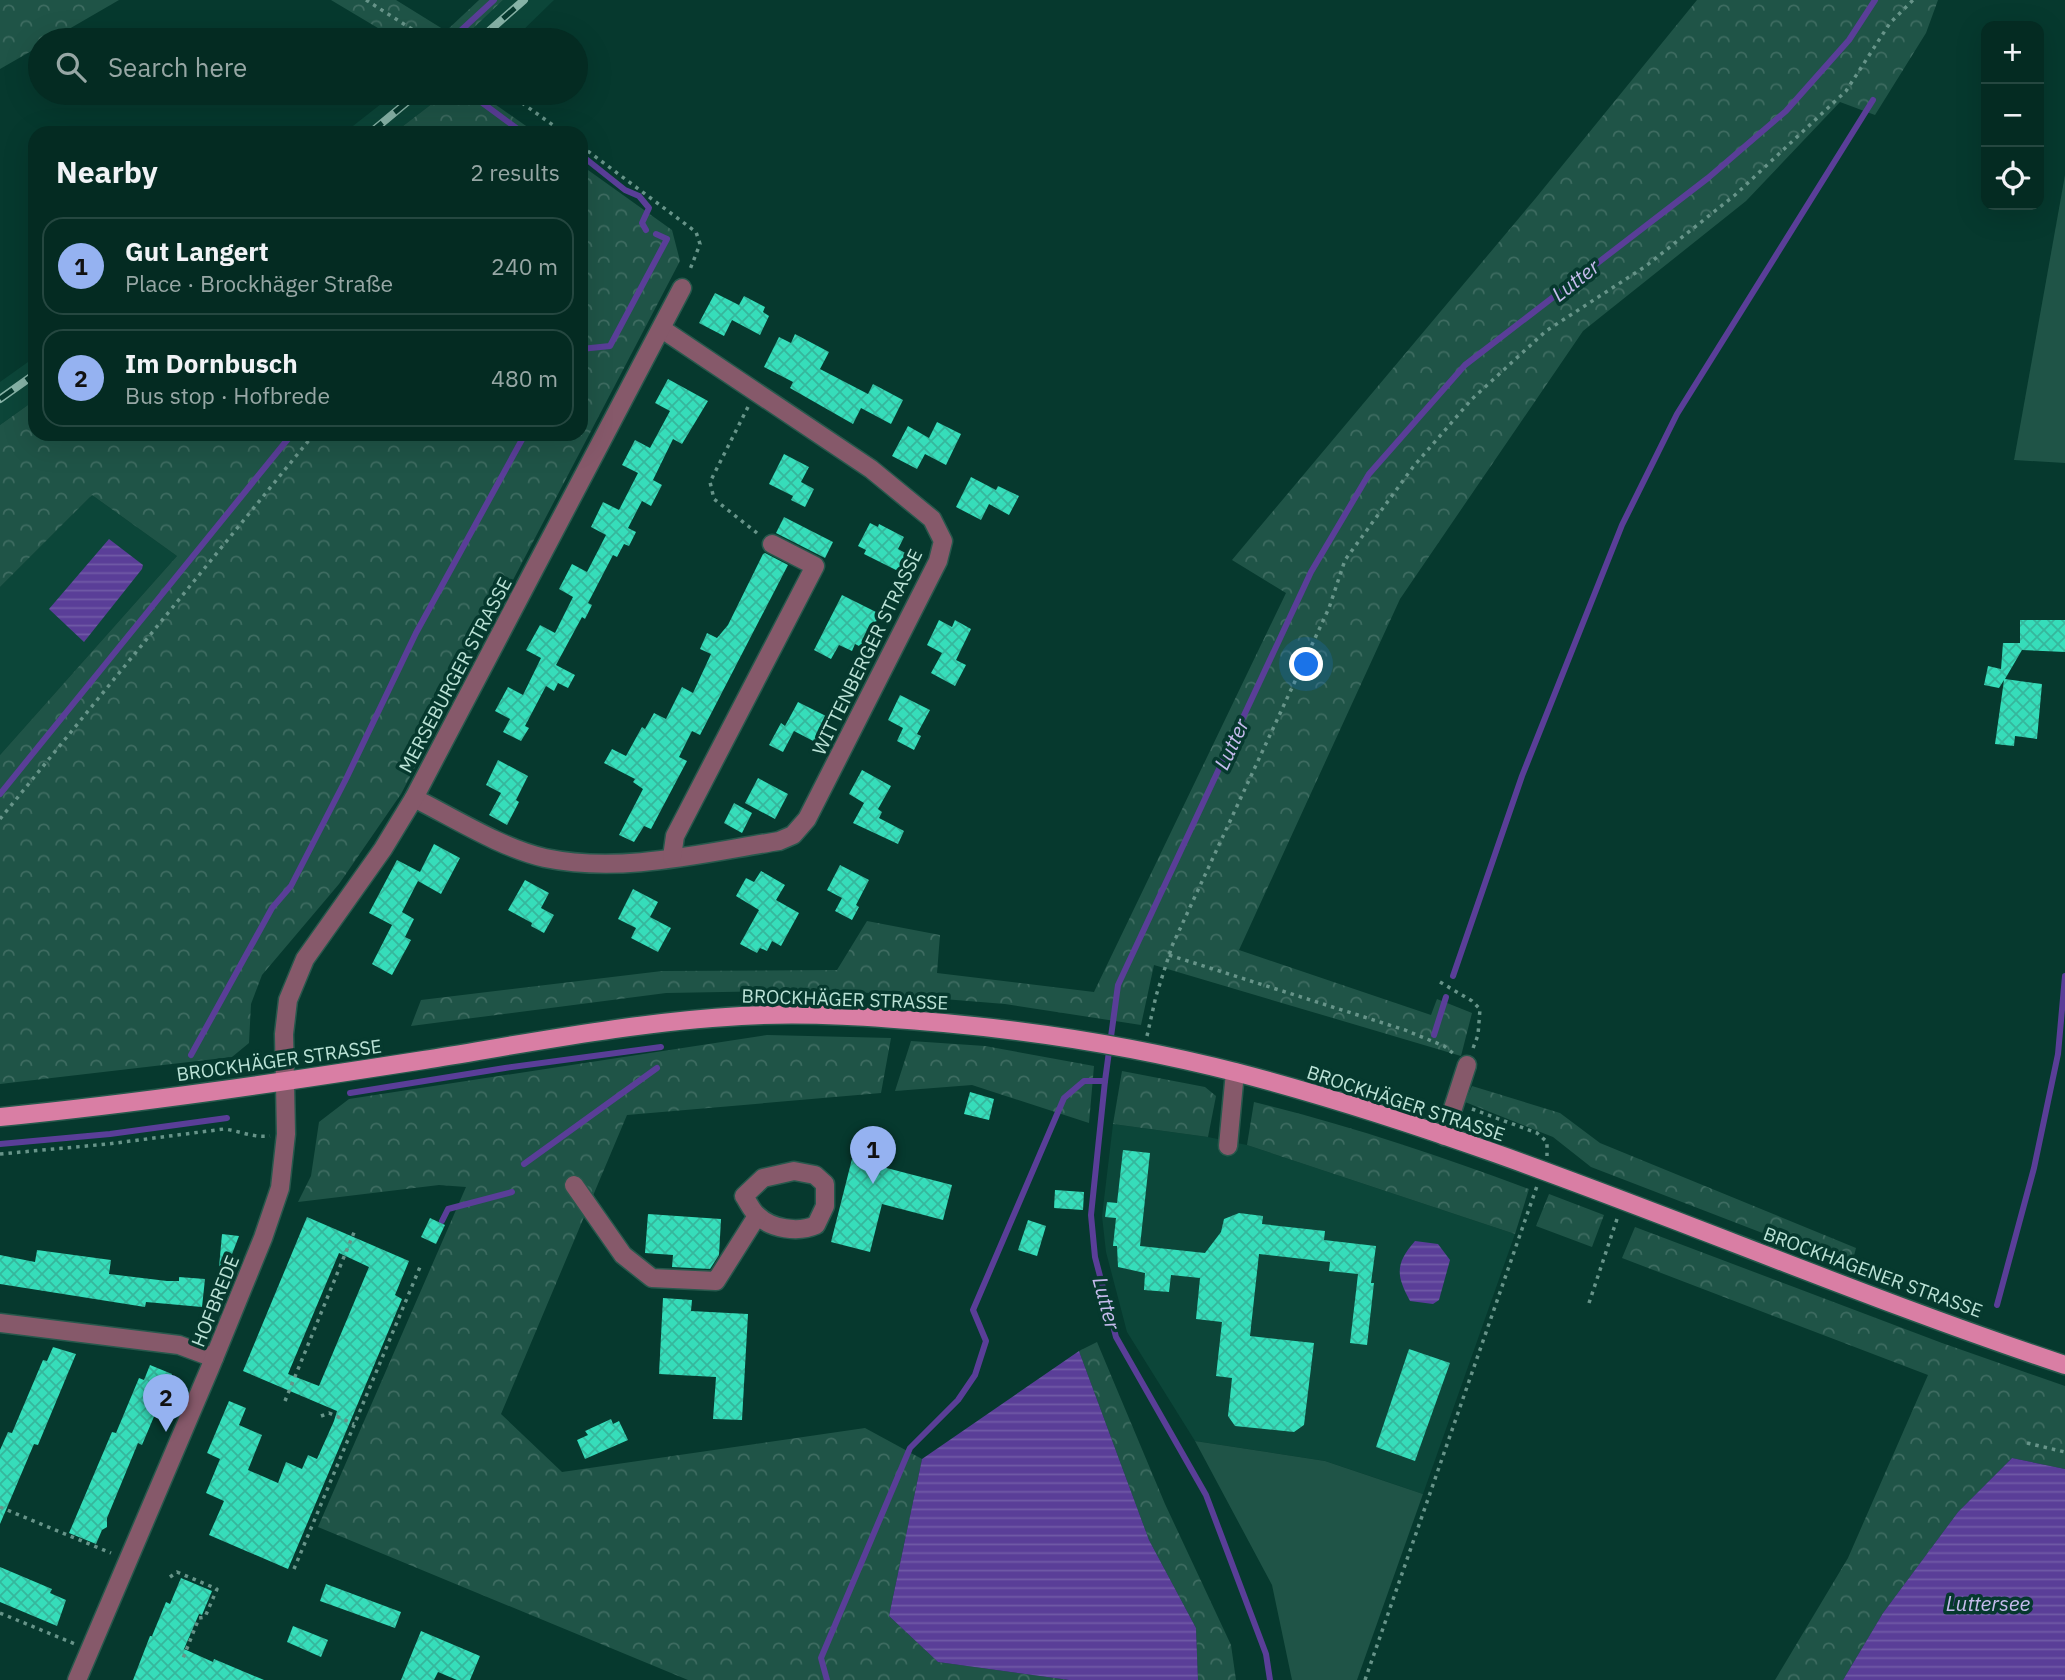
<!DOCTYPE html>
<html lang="en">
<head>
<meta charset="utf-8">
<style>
	:root { --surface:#042b22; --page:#12372f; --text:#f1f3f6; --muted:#97a7a5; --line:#254740; --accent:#95b2f1 }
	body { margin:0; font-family:"IBM Plex Sans",sans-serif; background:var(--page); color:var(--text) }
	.controls { position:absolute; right:21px; top:21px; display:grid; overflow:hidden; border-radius:14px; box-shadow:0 7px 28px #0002 }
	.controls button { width:63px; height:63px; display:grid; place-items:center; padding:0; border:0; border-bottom:2px solid var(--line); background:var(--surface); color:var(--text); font:35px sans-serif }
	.you { position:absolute; left:1307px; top:665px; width:24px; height:24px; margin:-18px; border:5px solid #fff; border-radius:50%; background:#1a73e8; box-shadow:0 0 0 10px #1a73e833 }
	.badge { display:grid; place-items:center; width:46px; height:46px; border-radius:50%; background:var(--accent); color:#111; font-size:23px; font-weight:700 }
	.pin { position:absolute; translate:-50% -58px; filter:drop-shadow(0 2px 4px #0008) }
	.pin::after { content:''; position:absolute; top:37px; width:24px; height:21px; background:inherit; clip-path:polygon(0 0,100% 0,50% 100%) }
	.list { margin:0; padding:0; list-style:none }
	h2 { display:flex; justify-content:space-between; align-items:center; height:91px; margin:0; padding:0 28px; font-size:30px }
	h2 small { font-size:23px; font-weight:400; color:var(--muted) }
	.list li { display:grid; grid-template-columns:46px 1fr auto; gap:21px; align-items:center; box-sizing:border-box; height:98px; margin:0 14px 14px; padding:0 14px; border:2px solid var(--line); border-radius:21px }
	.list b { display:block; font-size:26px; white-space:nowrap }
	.list p { margin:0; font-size:23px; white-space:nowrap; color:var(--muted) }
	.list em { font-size:23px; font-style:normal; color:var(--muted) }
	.icon { flex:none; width:38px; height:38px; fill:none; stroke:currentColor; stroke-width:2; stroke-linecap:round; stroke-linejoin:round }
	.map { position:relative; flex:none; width:2065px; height:1680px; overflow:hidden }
	.search { position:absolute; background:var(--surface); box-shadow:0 7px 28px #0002; left:28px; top:28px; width:560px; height:77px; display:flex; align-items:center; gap:18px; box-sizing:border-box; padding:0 24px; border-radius:38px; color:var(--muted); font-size:26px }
	.panel { position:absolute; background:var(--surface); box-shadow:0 7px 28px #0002; left:28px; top:126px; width:560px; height:315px; border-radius:21px }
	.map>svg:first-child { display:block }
	.built { fill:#0c4639 }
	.green { fill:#1f5447 }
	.forest { fill:url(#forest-crowns) }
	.water { fill:url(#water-rules) }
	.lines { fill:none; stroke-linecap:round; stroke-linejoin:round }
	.stream { stroke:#5a3e98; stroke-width:6 }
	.building { fill:url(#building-cross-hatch); fill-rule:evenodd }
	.minor-casing { stroke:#27584c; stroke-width:21 }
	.major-casing { stroke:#27584c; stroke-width:21 }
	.path { stroke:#679489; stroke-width:3.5; stroke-dasharray:3.5 5; stroke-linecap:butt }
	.minor { stroke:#86596a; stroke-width:18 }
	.major { stroke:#d97ea4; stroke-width:18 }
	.rail-casing { stroke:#87b3a7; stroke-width:8 }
	.rail { stroke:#06392e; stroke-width:5; stroke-dasharray:16; stroke-linecap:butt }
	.labels { text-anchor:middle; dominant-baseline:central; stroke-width:7; stroke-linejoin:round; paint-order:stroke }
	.street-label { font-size:19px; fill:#bbe3d7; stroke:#06392e }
	.water-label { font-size:21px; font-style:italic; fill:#c5bbec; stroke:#06392e }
</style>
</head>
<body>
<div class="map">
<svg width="2065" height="1680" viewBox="0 0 2065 1680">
	<defs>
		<pattern id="forest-crowns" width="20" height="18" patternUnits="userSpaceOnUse" patternTransform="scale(1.75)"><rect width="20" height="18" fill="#1f5447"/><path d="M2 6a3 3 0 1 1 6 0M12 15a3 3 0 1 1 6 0" fill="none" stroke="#3e6c61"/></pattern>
		<pattern id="water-rules" width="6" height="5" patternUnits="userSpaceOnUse" patternTransform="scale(1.75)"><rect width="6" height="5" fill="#5a3e98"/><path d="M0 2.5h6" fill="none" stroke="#705aa6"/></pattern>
		<pattern id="building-cross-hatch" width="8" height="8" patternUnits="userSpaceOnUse" patternTransform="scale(1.75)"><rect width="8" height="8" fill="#36ddba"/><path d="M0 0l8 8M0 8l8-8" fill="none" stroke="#36b79c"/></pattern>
	</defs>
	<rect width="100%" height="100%" fill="#06392e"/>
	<!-- built -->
	<g class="built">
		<path d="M503 0H554L513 40H461Z"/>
		<path d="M395 93H446L394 133H344Z"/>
		<path d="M35 357V400L0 425V382Z"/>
		<path d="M92 495 177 556 0 755V587Z"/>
		<path d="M1113 1124 1208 1137 1247 1145 1515 1234 1423 1494 1325 1461 1195 1441 1127 1332 1106 1252 1102 1216Z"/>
	</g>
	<!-- green -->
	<g class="green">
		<path d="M2065 175V463L2014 460Z"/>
		<path d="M1195 1441 1325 1461 1423 1494 1357 1680H1292L1272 1585Z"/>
	</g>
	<!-- forest -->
	<g class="forest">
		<path d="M0 0H119L50 40H40V46L0 69Z"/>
		<path d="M331 0H396L446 31 479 0H503L461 40 446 31 435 40H398Z"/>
		<path d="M1697 0H1938L1926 33 1875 115 1840 102 1746 201 1583 331 1400 599 1239 950 1431 1015 1437 999 1472 1013 1461 1056 1154 965 1141 1025 1005 1004 833 990 666 993 411 1026 421 1000 662 971 837 970 867 921 940 935 937 973 1094 992 1286 593 1232 560 1535 199Z"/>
		<path d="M446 93H479L536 133H394Z"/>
		<path d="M581 165 672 230 680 261 401 794 339 884 262 975 251 1004 249 1043 232 1057 0 1084V755L177 556 92 495 0 587V425L35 400V434H581Z"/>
		<path d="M767 1035 891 1038 881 1093 627 1115 501 1414 562 1472 865 1428 922 1459 889 1616 938 1662 1069 1680H688L318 1527 466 1187 439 1185 298 1202 311 1176 319 1122 349 1099Z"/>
		<path d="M911 1041 985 1046 1094 1066 1089 1123 972 1085 895 1091Z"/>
		<path d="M1122 1071 1205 1087 1216 1096 1208 1137 1113 1124Z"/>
		<path d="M1472 1086 1560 1113 1600 1143 1856 1248 1851 1267 1591 1167 1553 1137 1465 1102Z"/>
		<path d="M1254 1102C1348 1125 1438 1155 1529 1189L1515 1234 1247 1145Z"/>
		<path d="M1549 1194 1604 1215 1592 1247 1536 1226Z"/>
		<path d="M1635 1227 1942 1343 2065 1386V1469L2012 1458 1958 1512 1883 1613 1843 1680H1775L1848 1558 1928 1375 1622 1258Z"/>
		<path d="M1097 1342 1165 1504 1231 1645 1236 1680H1198L1196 1628 1149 1540 1079 1351Z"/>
	</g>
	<!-- water -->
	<g class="water">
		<path d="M109 539 143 565 142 569 84 642 49 609Z"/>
		<path d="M1415 1241 1438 1244 1450 1260 1439 1300 1433 1304 1410 1301C1396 1275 1395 1264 1415 1241Z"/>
		<path d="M1079 1351 1149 1540 1196 1628 1198 1680H1069L938 1662 889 1616 922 1459Z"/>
		<path d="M2012 1458 2065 1469V1680H1843L1883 1613 1958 1512Z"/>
	</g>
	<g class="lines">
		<!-- stream -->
		<g class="stream">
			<path d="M457 34 494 0"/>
			<path d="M469 93 523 133"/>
			<path d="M581 155 625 190 639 196 649 208 642 223 646 230"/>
			<path d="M581 349 610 346 667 239 656 234"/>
			<path d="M0 794 292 434"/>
			<path d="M1453 976 1522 776 1622 525 1677 414 1873 100"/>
			<path d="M1434 1035 1446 997"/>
			<path d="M191 1055 272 908 291 886 346 779 416 633 525 434"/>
			<path d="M350 1093 505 1068 661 1047"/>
			<path d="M0 1144 110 1134 227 1118"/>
			<path d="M524 1164 657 1068"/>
			<path d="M442 1221 448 1209 512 1192"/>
			<path d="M1997 1305 2034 1168 2058 1054 2065 976"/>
			<path d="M827 1680 821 1658 910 1448 958 1400 975 1375 986 1341 973 1310 1064 1098 1084 1081H1105"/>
			<path d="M1270 1680 1266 1654 1206 1495 1116 1337 1095 1257 1091 1215 1105 1081 1118 985 1311 572 1369 474 1465 365 1708 178 1786 111 1849 40 1875 0"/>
		</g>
	</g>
	<!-- building -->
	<g class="building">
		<path d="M715 293 739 305 744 296 765 307 763 312 769 316 760 335 732 320 724 336 699 323Z"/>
		<path d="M795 334 829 352 820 369 868 394 873 384 903 400 891 424 861 408 853 424 790 388 793 382 764 367 779 337 791 343Z"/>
		<path d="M668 379 708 401 682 444 673 439 653 480 662 485 651 506 642 501 628 528 636 532 629 546 624 544 617 557 613 555 588 603 592 605 585 619 582 617 556 665 575 675 568 688 558 683 554 691 546 686 525 726 529 728 521 741 503 732 510 719 495 711 508 687 523 695 541 658 526 650 540 625 555 633 573 597 559 589 572 564 587 572 606 535 591 527 603 502 619 510 638 473 622 465 635 440 650 448 670 411 655 403Z"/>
		<path d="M937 422 961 434 946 465 925 454 917 469 892 456 908 426 929 438Z"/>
		<path d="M784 454 809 467 801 482 814 489 805 507 791 500 793 496 769 484Z"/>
		<path d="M971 477 996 490 998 486 1019 496 1009 515 989 504 981 520 956 507Z"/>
		<path d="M784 517 833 542 825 558 776 533Z"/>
		<path d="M870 523 878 527 879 524 904 537 898 549 911 556 902 573 864 554 866 550 858 546Z"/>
		<path d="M765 553 788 565 700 735 692 731 679 757 687 761 651 829 644 826 634 842 619 835 643 789 633 782 635 779 604 763 612 749 626 756 642 727 645 729 654 713 666 719 682 687 693 693 711 654 700 649 707 633 717 638 728 625 763 554Z"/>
		<path d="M842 595 880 614 863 648 855 644 852 651 839 645 831 659 814 650Z"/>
		<path d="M939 620 952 627 955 620 971 629 956 660 966 665 955 686 931 673 942 653 927 645Z"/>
		<path d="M2020 620H2065V652L2022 650 2005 679 2042 684 2037 739 2015 736 2014 746 1995 744 2004 680 1999 688 1984 685 1988 666 2001 669 2003 643H2020Z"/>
		<path d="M900 695 930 710 917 734 921 736 914 750 897 741 903 728 888 720Z"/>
		<path d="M798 702 828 717 815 742 794 731 783 752 769 745 781 723 785 726Z"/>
		<path d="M498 760 528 776 516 800 519 802 507 825 489 815 501 793 486 785Z"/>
		<path d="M862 770 891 786 878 809 882 812 879 818 904 831 898 844 853 823 864 803 849 794Z"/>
		<path d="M758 778 788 794 775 819 745 803Z"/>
		<path d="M734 803 752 813 742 833 724 823Z"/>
		<path d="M434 844 460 858 441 894 418 881 402 912 414 919 405 937 411 940 392 975 372 964 392 925 369 913 397 860 420 872Z"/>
		<path d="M840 865 869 880 856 905 859 907 852 920 835 911 842 898 827 890Z"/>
		<path d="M761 871 785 885 776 900 799 913 781 946 772 941 767 951 760 948 757 953 740 944 759 910 736 896 746 878 754 882Z"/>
		<path d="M525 880 549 893 541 908 554 915 544 933 531 926 532 923 508 910Z"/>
		<path d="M633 889 658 902 650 917 671 928 658 952 631 938 636 928 618 919Z"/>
		<path d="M970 1092 994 1099 989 1120 964 1114Z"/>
		<path d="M1123 1150 1150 1153 1140 1246 1205 1253 1221 1232 1224 1219 1239 1213 1263 1216 1262 1224 1325 1231 1324 1240 1376 1246 1371 1283H1374L1367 1345 1350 1343 1358 1274 1329 1271 1330 1262 1259 1254 1250 1336 1314 1343 1304 1425 1294 1432 1235 1426 1228 1416 1232 1378 1216 1376 1222 1322 1196 1319 1200 1278 1171 1275 1169 1292 1144 1290 1145 1273 1118 1267 1117 1246H1113L1116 1218 1105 1217 1107 1202 1117 1203Z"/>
		<path d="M852 1159 952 1185 943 1220 882 1204 870 1252 831 1242Z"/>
		<path d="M1055 1190 1084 1192 1083 1210 1054 1208Z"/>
		<path d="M648 1214 721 1219 719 1255 710 1269 672 1267 673 1255 645 1253Z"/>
		<path d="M307 1217 409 1261 395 1295 402 1299 288 1569 209 1535 224 1501 206 1493 220 1459 207 1453 229 1401 246 1408 239 1425 262 1435 248 1470 278 1483 286 1462 302 1469 308 1455 317 1459 334 1421 337 1411 243 1371ZM339 1253 369 1267 319 1386 288 1374Z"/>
		<path d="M430 1218 445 1225 436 1244 421 1237Z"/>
		<path d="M1028 1220 1046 1226 1037 1256 1018 1250Z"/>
		<path d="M222 1234 239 1236 222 1280 218 1279Z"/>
		<path d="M37 1250 111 1260 109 1274 167 1281H179V1277L205 1279 202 1307 146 1302 145 1307 0 1284V1255L35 1262Z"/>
		<path d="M663 1298 692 1300 691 1311 748 1314 742 1420 713 1419 716 1377 659 1374Z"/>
		<path d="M53 1347 76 1354 38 1445 34 1444 0 1524V1450L8 1432 12 1433 43 1360 47 1361Z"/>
		<path d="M1409 1349 1450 1363 1415 1461 1376 1447Z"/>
		<path d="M150 1365 172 1374 142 1445 138 1443 107 1518V1527L102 1530 96 1544 69 1533 112 1432 116 1433 139 1378 144 1380Z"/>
		<path d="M611 1419 613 1424 619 1421 628 1440 585 1459 577 1440 588 1435 585 1431Z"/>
		<path d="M0 1567 52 1589 50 1593 66 1600 57 1626 0 1602Z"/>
		<path d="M181 1578 212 1591 202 1615 199 1614 184 1649 213 1662 214 1659 264 1680H133L150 1636H152L166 1602 170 1604Z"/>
		<path d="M326 1584 401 1612 395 1628 320 1601Z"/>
		<path d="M293 1626 328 1640 321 1657 287 1642Z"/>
		<path d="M421 1631 480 1656 470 1680H457L438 1672 434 1680H401Z"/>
	</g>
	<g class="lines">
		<defs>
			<g id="minor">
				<path d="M414 798C454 818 501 848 545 858 622 874 703 853 779 841L793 835 807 819 938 561 943 541 932 519 871 469 662 329"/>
				<path d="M672 857 675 836 815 566 772 544"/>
				<path d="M1444 1136 1467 1065"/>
				<path d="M1228 1146 1235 1072"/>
				<path d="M794 1171 815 1175 825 1184V1206L816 1225C798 1233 771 1229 757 1215 752 1211 748 1202 744 1196L763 1178Z"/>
				<path d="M574 1185 623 1255 652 1278 716 1281 757 1216"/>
				<path d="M0 1323 179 1345 214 1358"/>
				<path d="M77 1680 210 1368 263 1238 280 1188 286 1134 284 1034 288 1000 305 959 383 849 414 798 682 288"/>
			</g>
			<path id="major" d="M0 1117C142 1103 283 1082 424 1060 529 1043 635 1022 741 1016 808 1012 877 1017 944 1023 1043 1032 1142 1048 1239 1073 1522 1147 1788 1273 2065 1365"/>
		</defs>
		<!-- minor casing -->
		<use href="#minor" class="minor-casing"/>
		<!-- major casing -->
		<use href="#major" class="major-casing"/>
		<!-- path -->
		<g class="path">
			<path d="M366 0 429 40"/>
			<path d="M508 93 564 133"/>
			<path d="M581 146 696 232 700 244 689 272"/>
			<path d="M748 407 710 482 714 499 757 533"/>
			<path d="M0 819 314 434"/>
			<path d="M1169 955 1405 1030 1444 1046 1454 1054"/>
			<path d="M1440 982 1472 1001 1480 1009 1478 1035 1472 1051"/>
			<path d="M1147 1036 1156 996 1172 946 1329 608 1345 560 1413 467 1472 399 1546 331 1646 266 1735 195 1846 91 1890 23 1913 0"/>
			<path d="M1472 1109 1537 1133 1547 1142V1156"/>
			<path d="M0 1154 108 1144 224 1129C240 1131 253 1138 270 1136"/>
			<path d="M1589 1303 1618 1216"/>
			<path d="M285 1401 355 1230"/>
			<path d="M321 1416 329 1413 354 1424"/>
			<path d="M2027 1443 2065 1452"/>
			<path d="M0 1507 111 1553"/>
			<path d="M294 1569 420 1267"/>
			<path d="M170 1577 177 1572 217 1589 205 1617 199 1618 182 1661"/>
			<path d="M0 1613 75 1644"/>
			<path d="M1365 1680 1537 1186"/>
		</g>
		<!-- minor -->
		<use href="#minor" class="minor"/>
		<!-- major -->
		<use href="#major" class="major"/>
		<defs>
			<g id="rail">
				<path d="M479 40 524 0"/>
				<path d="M370 133 418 93"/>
				<path d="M0 399 35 374"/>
			</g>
		</defs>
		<!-- rail casing -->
		<use href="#rail" class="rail-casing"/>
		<!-- rail -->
		<use href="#rail" class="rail"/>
	</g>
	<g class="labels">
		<!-- street labels -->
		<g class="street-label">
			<text transform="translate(867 652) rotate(-64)">WITTENBERGER STRASSE</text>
			<text transform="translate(455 675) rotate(-62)">MERSEBURGER STRASSE</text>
			<text transform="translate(845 999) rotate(2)">BROCKHÄGER STRASSE</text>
			<text transform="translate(279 1060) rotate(-8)">BROCKHÄGER STRASSE</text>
			<text transform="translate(1406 1103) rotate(18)">BROCKHÄGER STRASSE</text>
			<text transform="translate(1873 1272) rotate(20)">BROCKHAGENER STRASSE</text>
			<text transform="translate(215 1301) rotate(-68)">HOFBREDE</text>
		</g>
		<!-- water labels -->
		<g class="water-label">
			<text transform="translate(1575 280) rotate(-38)">Lutter</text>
			<text transform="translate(1231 744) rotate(-65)">Lutter</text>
			<text transform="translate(1107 1303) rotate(75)">Lutter</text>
			<text x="1988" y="1603">Luttersee</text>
		</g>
	</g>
</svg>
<div class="controls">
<button>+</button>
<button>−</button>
<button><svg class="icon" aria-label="locate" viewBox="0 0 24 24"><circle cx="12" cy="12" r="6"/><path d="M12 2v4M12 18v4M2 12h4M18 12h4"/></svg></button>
</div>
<div class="you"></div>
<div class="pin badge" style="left:873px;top:1184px">1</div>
<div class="pin badge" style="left:166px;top:1432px">2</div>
<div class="search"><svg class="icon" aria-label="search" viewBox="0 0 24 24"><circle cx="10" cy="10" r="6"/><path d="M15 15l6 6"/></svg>Search here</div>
<section class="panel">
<h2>Nearby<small>2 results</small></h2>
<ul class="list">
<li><span class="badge">1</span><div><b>Gut Langert</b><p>Place · Brockhäger Straße</p></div><em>240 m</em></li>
<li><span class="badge">2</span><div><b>Im Dornbusch</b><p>Bus stop · Hofbrede</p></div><em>480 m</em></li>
</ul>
</section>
</div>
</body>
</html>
